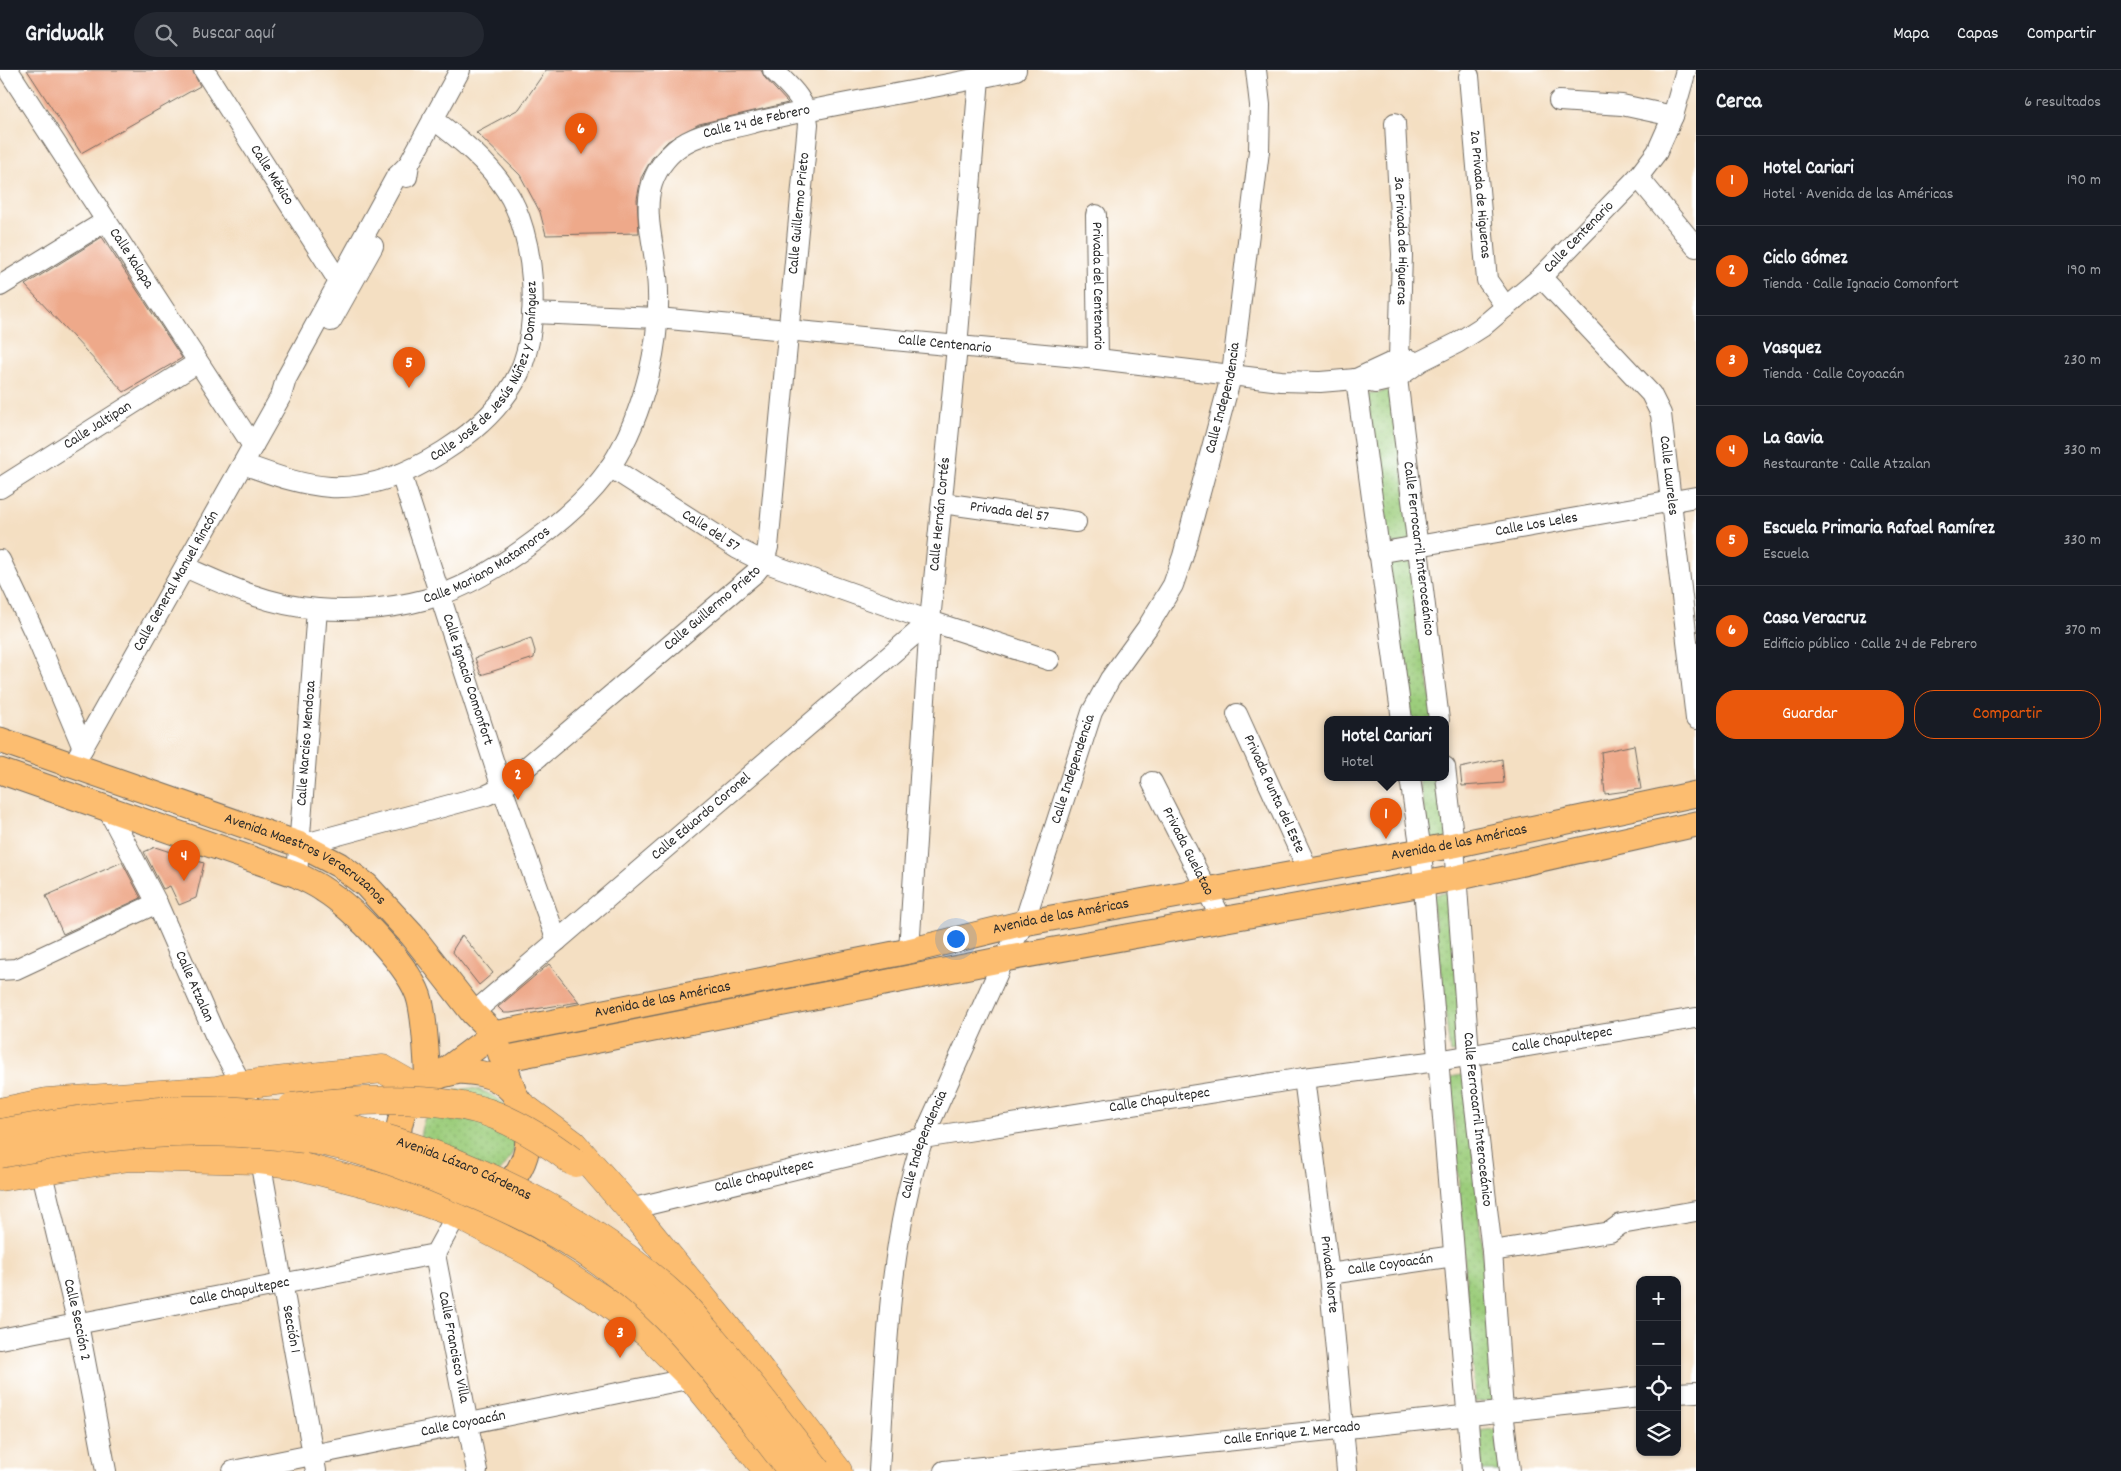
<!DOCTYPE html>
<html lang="es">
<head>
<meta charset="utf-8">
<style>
	:root { --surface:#171b24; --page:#242831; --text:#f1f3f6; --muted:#9ea1a6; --line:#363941; --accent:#ea580c }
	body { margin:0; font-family:Dekko,sans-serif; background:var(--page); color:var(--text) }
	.controls { position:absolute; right:15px; bottom:15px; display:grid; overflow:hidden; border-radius:10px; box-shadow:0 1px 4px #0004 }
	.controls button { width:45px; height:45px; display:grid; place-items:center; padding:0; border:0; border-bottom:1px solid var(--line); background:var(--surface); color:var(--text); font:25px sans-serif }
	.you { position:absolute; left:955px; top:868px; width:18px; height:18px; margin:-12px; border:4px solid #fff; border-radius:50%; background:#1a73e8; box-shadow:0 0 0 8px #1a73e833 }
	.badge { display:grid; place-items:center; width:32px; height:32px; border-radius:50%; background:var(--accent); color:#fff; font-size:16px; font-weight:700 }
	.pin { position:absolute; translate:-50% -41px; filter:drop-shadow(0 1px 2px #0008) }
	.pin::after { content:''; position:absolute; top:26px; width:18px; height:15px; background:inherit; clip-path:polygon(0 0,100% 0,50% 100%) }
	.popup { position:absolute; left:1324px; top:646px; width:125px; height:65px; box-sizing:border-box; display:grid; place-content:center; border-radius:10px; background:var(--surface); filter:drop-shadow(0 1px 4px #0005); font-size:16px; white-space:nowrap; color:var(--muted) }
	.popup b { font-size:19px; color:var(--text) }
	.popup::after { content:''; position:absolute; left:50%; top:100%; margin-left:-10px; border:10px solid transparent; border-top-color:var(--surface) }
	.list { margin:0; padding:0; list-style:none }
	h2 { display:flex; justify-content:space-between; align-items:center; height:65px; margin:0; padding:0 20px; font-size:21px }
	h2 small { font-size:16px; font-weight:400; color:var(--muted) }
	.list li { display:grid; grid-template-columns:32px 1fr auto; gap:15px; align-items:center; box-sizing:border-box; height:90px; padding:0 20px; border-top:1px solid var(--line) }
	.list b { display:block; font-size:19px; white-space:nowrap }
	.list p { margin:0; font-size:16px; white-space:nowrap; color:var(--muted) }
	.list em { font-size:16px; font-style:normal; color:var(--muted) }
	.actions { display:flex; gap:10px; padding:15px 20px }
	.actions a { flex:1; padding:11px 0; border:1px solid var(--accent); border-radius:20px; text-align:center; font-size:18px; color:var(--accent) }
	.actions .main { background:var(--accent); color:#fff }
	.icon { flex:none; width:28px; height:28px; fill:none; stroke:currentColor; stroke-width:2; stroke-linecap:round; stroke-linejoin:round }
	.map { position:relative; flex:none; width:1696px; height:1401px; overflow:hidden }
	header { display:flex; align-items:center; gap:30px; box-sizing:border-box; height:70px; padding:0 25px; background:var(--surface); border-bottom:1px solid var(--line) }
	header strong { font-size:24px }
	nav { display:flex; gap:28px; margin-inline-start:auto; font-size:18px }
	.search { width:350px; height:45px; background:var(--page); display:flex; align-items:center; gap:12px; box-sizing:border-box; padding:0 18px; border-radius:28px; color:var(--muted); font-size:19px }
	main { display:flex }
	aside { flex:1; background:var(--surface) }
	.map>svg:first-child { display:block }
	.grass { fill:url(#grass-dots); stroke:#647c54 }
	.building { fill:#eea98a }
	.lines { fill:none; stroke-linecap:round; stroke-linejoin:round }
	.minor-casing { stroke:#716a60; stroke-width:22 }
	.major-casing { stroke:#716a60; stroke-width:27 }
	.highway-casing { stroke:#716a60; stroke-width:29 }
	.minor { stroke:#fff; stroke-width:20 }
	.major { stroke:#fcbd6f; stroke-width:25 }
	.highway { stroke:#fcbd6f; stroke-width:28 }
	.highway-bridge-casing { stroke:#716a60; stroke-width:29; stroke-linecap:butt }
	.highway-bridge { stroke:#fcbd6f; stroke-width:28 }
	.labels { text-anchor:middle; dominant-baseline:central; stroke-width:4.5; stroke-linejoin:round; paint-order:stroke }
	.street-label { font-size:15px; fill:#2b2b2b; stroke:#fff }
</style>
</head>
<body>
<header>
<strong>Gridwalk</strong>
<div class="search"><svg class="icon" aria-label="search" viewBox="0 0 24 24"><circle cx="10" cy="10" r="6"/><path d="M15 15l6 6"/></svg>Buscar aquí</div>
<nav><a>Mapa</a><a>Capas</a><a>Compartir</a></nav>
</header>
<main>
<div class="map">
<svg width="1696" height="1401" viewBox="0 0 1696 1401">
	<defs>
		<pattern id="grass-dots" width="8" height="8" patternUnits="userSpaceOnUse" patternTransform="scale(1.25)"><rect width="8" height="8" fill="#9ccd7c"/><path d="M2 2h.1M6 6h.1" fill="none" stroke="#87b06b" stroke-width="1.8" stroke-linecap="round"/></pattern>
	</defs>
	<rect width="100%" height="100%" fill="#fff"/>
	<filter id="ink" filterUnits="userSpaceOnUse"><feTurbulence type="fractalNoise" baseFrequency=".02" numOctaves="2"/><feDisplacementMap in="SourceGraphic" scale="10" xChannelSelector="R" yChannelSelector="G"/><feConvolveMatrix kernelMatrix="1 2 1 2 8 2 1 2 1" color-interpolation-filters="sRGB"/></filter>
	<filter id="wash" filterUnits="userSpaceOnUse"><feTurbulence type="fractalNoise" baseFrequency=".0096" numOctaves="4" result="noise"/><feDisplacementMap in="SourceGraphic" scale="20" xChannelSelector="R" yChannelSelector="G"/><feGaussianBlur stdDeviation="1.12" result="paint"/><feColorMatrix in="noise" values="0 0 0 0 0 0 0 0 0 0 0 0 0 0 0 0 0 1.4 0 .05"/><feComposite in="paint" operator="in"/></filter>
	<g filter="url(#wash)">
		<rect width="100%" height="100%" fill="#f4dfc2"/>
		<!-- grass -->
		<g class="grass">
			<path d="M1390 320 1413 471 1386 475 1367 325Z"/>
			<path d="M1410 490 1434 650H1411L1387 491Z"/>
			<path d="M1419 708H1442L1452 770 1429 773Z"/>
			<path d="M1456 821 1475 980 1450 983 1432 825Z"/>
			<path d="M1466 1004 1496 1330 1475 1332 1451 1007Z"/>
			<path d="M472 1018C522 1029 531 1079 491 1109L420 1067C425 1035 439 1021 472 1018Z"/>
			<path d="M1496 1359 1501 1401H1480L1475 1361Z"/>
		</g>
		<g id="blocks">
			<!-- building -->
			<g class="building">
				<path d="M27 0H192L200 16 81 83Z"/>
				<path d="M546 0H761L765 8 788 33 699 54 668 71 652 88 641 108 637 129 639 163 546 165 540 142 520 105 476 62 519 39Z"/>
				<path d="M102 167 182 288 124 322 25 215Z"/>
				<path d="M531 568 535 581 534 588 481 605 475 588Z"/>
				<path d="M1634 675 1641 719 1605 724 1601 682Z"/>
				<path d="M1502 689 1504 713 1462 716 1460 698Z"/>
				<path d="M155 777 204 793 196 828 179 835 170 816 163 819 144 782Z"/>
				<path d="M122 792 141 828 63 864 46 826Z"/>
				<path d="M462 865 493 903 479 915 452 881Z"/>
				<path d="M549 894 579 932 510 943H504L498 937Z"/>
			</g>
		</g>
	</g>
	<g filter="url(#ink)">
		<use href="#blocks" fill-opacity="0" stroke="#716a60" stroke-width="1"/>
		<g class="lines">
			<defs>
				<g id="minor">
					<path id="s1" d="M8 0 253 376"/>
					<path id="s2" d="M204 0 338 210"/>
					<path id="s3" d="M1469 6 1487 210 1506 237"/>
					<path d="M1559 31 1622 35 1673 46"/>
					<path id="s4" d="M1395 53 1402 184 1399 289"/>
					<path d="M407 107 409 94 460 0"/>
					<path d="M1638 107 1696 177"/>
					<path id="s5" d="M1096 145 1098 289"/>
					<path id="s6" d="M1541 207 1651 324 1661 344 1696 649"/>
					<path d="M0 216 106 151"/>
					<path id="s7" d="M532 243 658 248 1098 289 1281 311 1320 312 1356 309 1375 313 1397 308 1421 291 1457 273 1482 257 1541 207 1638 107 1657 82 1673 46 1686 0"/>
					<path d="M331 251 373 176"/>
					<path id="s8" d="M1397 308 1439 650"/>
					<path d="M1356 309 1402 650"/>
					<path d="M1356 309 1399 289 1411 290"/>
					<path id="s9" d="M243 394C272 404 299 415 330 417 370 419 411 402 444 381 474 362 504 335 519 303 542 254 535 164 506 120 487 91 461 70 433 49"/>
					<path id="s10" d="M610 397 738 479 764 492 930 551 1049 590"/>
					<path id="s11" d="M401 404 502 718 557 871"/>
					<path id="s12" d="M0 418 197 293"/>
					<path id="s13" d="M942 433 1076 452"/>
					<path id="s14" d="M1378 483 1696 427"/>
					<path d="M0 490 35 564 83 678"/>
					<path id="s15" d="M185 497C227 516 271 536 318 539 357 542 402 538 440 525 494 506 580 444 611 396 629 368 641 336 649 304 655 278 659 249 658 223 658 170 628 121 675 80 696 62 727 60 752 53 839 32 929 20 1016 0"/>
					<path id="s16" d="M1237 644 1309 802"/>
					<path id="s17" d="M73 695 281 326 286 309 396 107 409 94"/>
					<path id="s18" d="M1445 697 1454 775 1469 985 1492 1181 1503 1341 1510 1401"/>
					<path d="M1410 708 1421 781 1472 1401"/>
					<path id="s19" d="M1152 712 1222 850"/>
					<path id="s20" d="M106 736 157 833 215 965 248 1026"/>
					<path id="s21" d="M301 775 487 725 502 718 755 503 764 492 768 477 808 54C806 29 790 17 773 0"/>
					<path id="s22" d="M297 805 317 539"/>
					<path id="s23" d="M909 881 930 551 957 277 979 8"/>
					<path d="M0 900 16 899 157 833"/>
					<path id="s24" d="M473 943 930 551"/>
					<path id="s25" d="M1304 1008 1329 1204 1347 1401"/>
					<path id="s26" d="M260 1090 316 1401"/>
					<path id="s27" d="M41 1099 78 1254 106 1401"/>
					<path id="s28" d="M630 1139 923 1068 1304 1008 1437 991 1696 948"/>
					<path d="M1492 1181 1610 1162 1621 1154 1696 1141"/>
					<path id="s29" d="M435 1184 477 1401"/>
					<path id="s30" d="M1329 1204 1454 1186"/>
					<path id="s31" d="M0 1269 435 1184 457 1144"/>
					<path d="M1677 1323 1696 1322"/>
					<path id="s32" d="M233 1401 692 1308"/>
					<path id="s33" d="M879 1401C886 1290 888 1174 923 1068L1004 889 1024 853 1092 642 1110 609 1147 558 1173 515 1183 486 1232 303 1259 81 1260 35 1256 0"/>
					<path id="s34" d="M944 1401 1640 1327"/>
				</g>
				<g id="major">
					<path id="s35" d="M0 670 301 775 339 795 366 815 412 865 473 943 494 964 515 1026"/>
					<path d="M0 701 297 805C306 810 316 814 324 820 352 837 413 899 420 931 426 957 426 985 428 1011"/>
					<path d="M503 989 1004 889 1456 808 1696 754"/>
					<path d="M459 1001C473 1002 487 1003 500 1011 533 1033 537 1080 512 1110 500 1126 474 1135 457 1144 437 1133 413 1117 404 1095 390 1062 403 1021 437 1007 444 1004 452 1003 459 1001Z"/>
					<path id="s36" d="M438 1006 494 964 909 881 1024 853 1454 775 1696 724"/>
				</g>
				<g id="highway">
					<path d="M522 1036 573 1074 630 1139 733 1265 838 1401"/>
					<path d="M0 1042 47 1032 217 1020 241 1015 383 999 418 1019"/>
					<path d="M0 1107 129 1087 260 1090 291 1094 388 1119 457 1144 531 1183 604 1230 648 1264 692 1308 768 1401"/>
				</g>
			</defs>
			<!-- minor casing -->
			<use href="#minor" class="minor-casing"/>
			<!-- major casing -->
			<use href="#major" class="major-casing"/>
			<!-- highway casing -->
			<use href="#highway" class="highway-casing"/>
			<!-- minor -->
			<use href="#minor" class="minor"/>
			<!-- major -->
			<use href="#major" class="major"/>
			<!-- highway -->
			<use href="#highway" class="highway"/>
			<defs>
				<g id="highway-bridge">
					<path d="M292 1037C351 1030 442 1023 497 1046 526 1058 550 1074 575 1093"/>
					<path id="s37" d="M0 1063C82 1048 168 1034 251 1042 402 1056 568 1128 679 1231 691 1242 700 1255 711 1267 748 1310 782 1356 818 1401"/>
					<path d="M0 1084C92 1067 184 1056 278 1066 293 1068 309 1069 324 1072 375 1082 423 1103 471 1123 542 1152 613 1193 667 1248 713 1295 751 1350 792 1401"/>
				</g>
			</defs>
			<!-- highway-bridge casing -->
			<use href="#highway-bridge" class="highway-bridge-casing"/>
			<!-- highway-bridge -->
			<use href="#highway-bridge" class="highway-bridge"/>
		</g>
	</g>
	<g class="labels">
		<!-- street labels -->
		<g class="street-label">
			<text stroke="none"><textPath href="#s15" startOffset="901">Calle 24 de Febrero</textPath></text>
			<text stroke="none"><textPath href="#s2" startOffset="125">Calle México</textPath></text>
			<text stroke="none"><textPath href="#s3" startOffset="119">2a Privada de Higueras</textPath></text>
			<text stroke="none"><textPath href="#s21" startOffset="906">Calle Guillermo Prieto</textPath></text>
			<text stroke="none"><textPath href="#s7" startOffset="1101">Calle Centenario</textPath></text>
			<text stroke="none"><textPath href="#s4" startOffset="118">3a Privada de Higueras</textPath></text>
			<text stroke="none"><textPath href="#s1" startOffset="225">Calle Xalapa</textPath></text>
			<text stroke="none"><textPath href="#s5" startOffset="71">Privada del Centenario</textPath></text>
			<text stroke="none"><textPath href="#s7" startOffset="414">Calle Centenario</textPath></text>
			<text stroke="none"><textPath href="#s9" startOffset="306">Calle José de Jesús Núñez y Domínguez</textPath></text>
			<text stroke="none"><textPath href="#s33" startOffset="1141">Calle Independencia</textPath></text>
			<text stroke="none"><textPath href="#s12" startOffset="116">Calle Jaltipan</textPath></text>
			<text stroke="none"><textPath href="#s6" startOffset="245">Calle Laureles</textPath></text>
			<text stroke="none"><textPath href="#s13" startOffset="68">Privada del 57</textPath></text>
			<text stroke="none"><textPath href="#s23" startOffset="438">Calle Hernán Cortés</textPath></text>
			<text stroke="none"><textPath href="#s14" startOffset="161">Calle Los Leles</textPath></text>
			<text stroke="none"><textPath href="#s10" startOffset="119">Calle del 57</textPath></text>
			<text stroke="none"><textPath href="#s8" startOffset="172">Calle Ferrocarril Interoceánico</textPath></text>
			<text stroke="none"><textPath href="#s15" startOffset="319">Calle Mariano Matamoros</textPath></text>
			<text stroke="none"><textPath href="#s17" startOffset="211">Calle General Manuel Rincón</textPath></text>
			<text stroke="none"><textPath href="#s21" startOffset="486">Calle Guillermo Prieto</textPath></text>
			<text stroke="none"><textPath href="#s11" startOffset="216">Calle Ignacio Comonfort</textPath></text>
			<text stroke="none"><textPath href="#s22" startOffset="132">Calle Narciso Mendoza</textPath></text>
			<text stroke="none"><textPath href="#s33" startOffset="736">Calle Independencia</textPath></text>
			<text stroke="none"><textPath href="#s16" startOffset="88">Privada Punta del Este</textPath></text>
			<text stroke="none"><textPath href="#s24" startOffset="301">Calle Eduardo Coronel</textPath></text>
			<text stroke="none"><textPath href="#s36" startOffset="1054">Avenida de las Américas</textPath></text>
			<text stroke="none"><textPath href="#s19" startOffset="78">Privada Guelatao</textPath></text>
			<text stroke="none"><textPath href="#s35" startOffset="329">Avenida Maestros Veracruzanos</textPath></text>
			<text stroke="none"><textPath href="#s36" startOffset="649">Avenida de las Américas</textPath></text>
			<text stroke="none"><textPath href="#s20" startOffset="201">Calle Atzalan</textPath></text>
			<text stroke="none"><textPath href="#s36" startOffset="242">Avenida de las Américas</textPath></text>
			<text stroke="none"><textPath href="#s28" startOffset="948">Calle Chapultepec</textPath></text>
			<text stroke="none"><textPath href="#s28" startOffset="541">Calle Chapultepec</textPath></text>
			<text stroke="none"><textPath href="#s18" startOffset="354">Calle Ferrocarril Interoceánico</textPath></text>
			<text stroke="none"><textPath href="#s33" startOffset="331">Calle Independencia</textPath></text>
			<text stroke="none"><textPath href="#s37" startOffset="474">Avenida Lázaro Cárdenas</textPath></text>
			<text stroke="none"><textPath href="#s28" startOffset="138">Calle Chapultepec</textPath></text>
			<text stroke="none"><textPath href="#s30" startOffset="62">Calle Coyoacán</textPath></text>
			<text stroke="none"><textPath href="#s25" startOffset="198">Privada Norte</textPath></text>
			<text stroke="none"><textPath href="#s31" startOffset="244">Calle Chapultepec</textPath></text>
			<text stroke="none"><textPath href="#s27" startOffset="155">Calle Sección 2</textPath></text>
			<text stroke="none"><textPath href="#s26" startOffset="172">Sección 1</textPath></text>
			<text stroke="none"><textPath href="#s29" startOffset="95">Calle Francisco Villa</textPath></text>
			<text stroke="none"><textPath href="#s32" startOffset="235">Calle Coyoacán</textPath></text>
			<text stroke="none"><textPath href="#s34" startOffset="350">Calle Enrique Z. Mercado</textPath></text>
		</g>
	</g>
</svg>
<div class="controls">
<button>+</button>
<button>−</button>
<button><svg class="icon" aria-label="locate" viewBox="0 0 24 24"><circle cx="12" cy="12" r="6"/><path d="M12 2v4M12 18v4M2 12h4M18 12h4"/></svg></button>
<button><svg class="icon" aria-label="layers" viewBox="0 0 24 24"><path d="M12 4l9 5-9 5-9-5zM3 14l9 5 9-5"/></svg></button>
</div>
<div class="you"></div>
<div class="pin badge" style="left:1386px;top:769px">1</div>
<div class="popup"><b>Hotel Cariari</b>Hotel</div>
<div class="pin badge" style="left:518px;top:730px">2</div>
<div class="pin badge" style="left:620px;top:1288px">3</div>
<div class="pin badge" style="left:184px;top:811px">4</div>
<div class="pin badge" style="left:409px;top:318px">5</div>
<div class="pin badge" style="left:581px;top:84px">6</div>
</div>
<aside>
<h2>Cerca<small>6 resultados</small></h2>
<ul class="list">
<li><span class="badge">1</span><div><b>Hotel Cariari</b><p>Hotel · Avenida de las Américas</p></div><em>190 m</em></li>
<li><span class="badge">2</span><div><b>Ciclo Gómez</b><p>Tienda · Calle Ignacio Comonfort</p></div><em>190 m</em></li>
<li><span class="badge">3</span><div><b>Vasquez</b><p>Tienda · Calle Coyoacán</p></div><em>230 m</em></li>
<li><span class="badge">4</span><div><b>La Gavia</b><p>Restaurante · Calle Atzalan</p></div><em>330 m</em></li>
<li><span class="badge">5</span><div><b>Escuela Primaria Rafael Ramírez</b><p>Escuela</p></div><em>330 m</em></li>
<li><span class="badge">6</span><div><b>Casa Veracruz</b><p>Edificio público · Calle 24 de Febrero</p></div><em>370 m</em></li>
</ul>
<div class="actions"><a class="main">Guardar</a><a>Compartir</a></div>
</aside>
</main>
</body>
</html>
